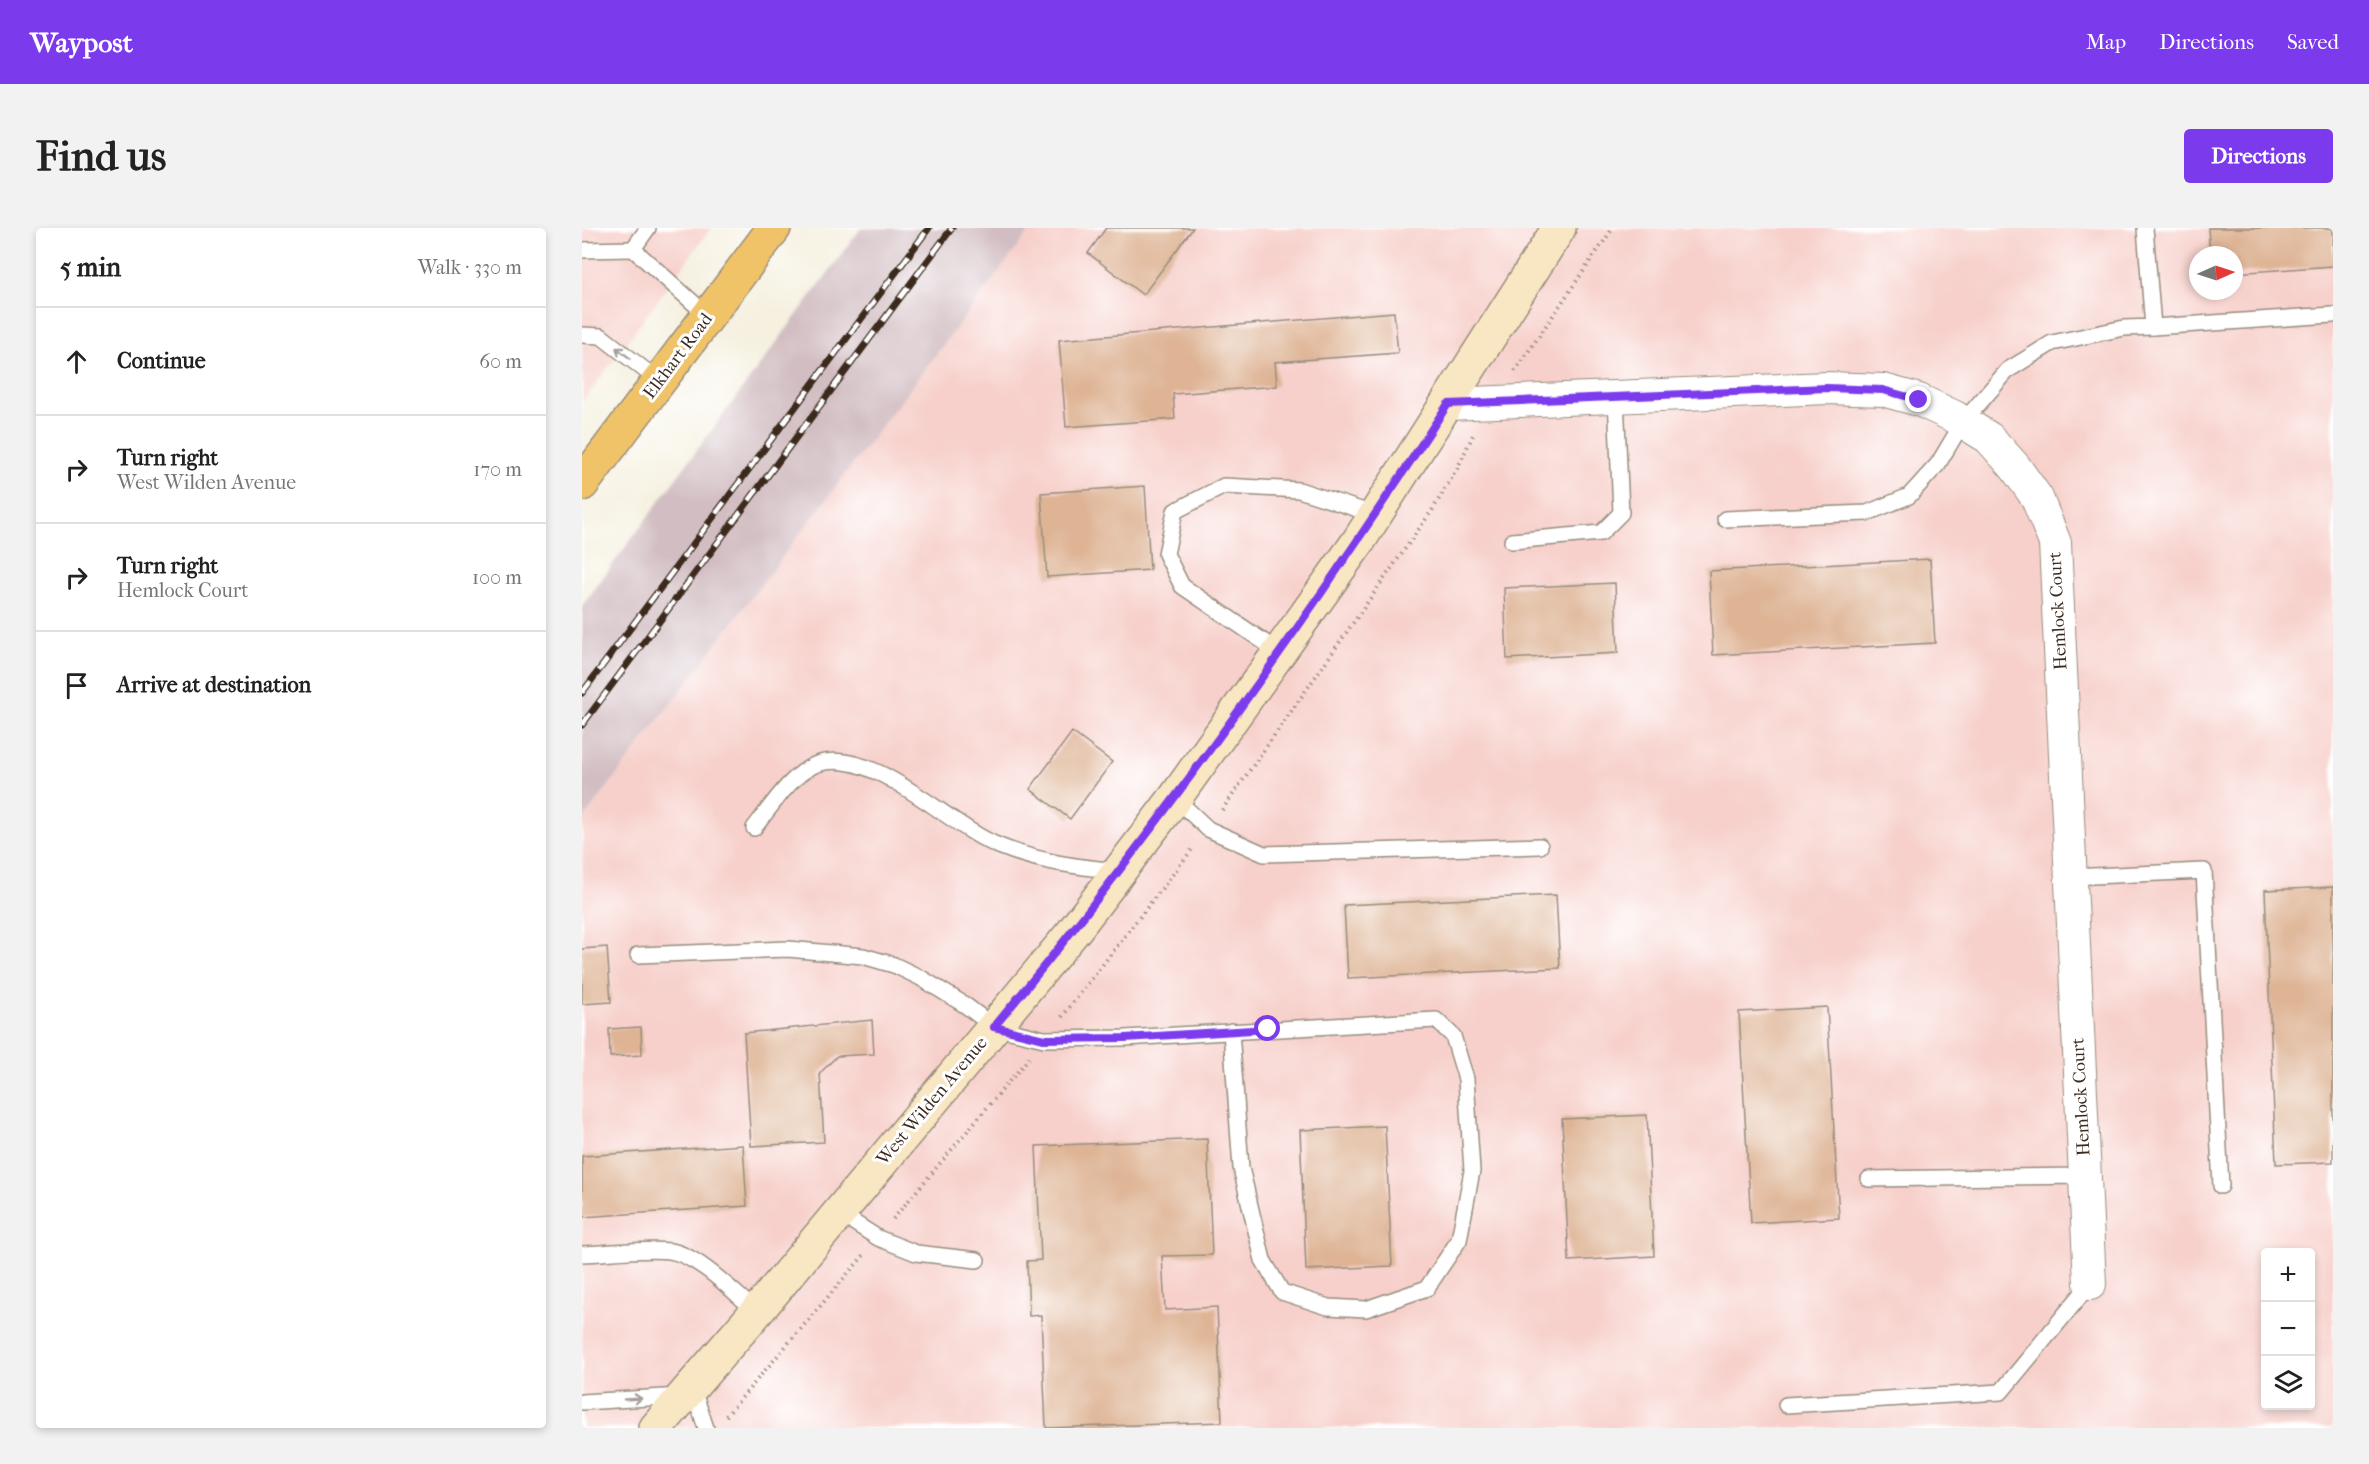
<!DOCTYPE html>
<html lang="en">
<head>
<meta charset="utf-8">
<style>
	:root { --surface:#fff; --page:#f2f2f2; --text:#222; --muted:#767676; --line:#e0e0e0; --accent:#7c3aed }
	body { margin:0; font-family:"IM FELL French Canon",serif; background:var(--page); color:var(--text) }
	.controls { position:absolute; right:18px; bottom:18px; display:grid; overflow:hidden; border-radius:6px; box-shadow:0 3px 9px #0003 }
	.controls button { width:54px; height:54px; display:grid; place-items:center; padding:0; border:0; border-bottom:2px solid var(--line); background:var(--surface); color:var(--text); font:30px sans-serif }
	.compass { position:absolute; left:1607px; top:18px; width:54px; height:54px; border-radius:50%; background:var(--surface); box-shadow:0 3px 9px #0003; rotate:87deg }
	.stop { position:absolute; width:18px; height:18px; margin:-14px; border:4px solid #7c3aed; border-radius:50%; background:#fff }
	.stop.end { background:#7c3aed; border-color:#fff; box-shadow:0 2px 6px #0008 }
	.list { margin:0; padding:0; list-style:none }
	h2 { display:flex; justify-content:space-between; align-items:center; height:78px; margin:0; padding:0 24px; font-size:26px }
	h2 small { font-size:20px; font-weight:400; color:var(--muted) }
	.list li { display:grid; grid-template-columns:39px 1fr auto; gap:18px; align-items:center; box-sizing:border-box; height:108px; padding:0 24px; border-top:2px solid var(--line) }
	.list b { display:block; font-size:22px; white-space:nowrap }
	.list p { margin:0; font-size:20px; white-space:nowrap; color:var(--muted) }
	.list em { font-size:20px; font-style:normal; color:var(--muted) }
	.icon { flex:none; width:33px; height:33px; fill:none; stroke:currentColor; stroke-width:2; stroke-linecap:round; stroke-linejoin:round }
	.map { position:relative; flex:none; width:1751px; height:1200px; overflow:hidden; border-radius:6px }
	header { display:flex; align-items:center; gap:36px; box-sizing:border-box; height:84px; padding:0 30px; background:var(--accent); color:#fff }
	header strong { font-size:28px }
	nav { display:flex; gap:33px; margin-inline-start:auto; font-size:21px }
	.intro { display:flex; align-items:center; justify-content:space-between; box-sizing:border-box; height:144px; padding:0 36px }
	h1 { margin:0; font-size:42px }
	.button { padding:15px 27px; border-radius:6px; background:var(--accent); color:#fff; font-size:21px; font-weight:700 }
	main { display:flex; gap:36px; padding:0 36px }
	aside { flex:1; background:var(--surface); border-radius:6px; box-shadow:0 3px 9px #0003 }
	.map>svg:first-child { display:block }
	.built { fill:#f7d0cb; fill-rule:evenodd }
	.industrial { fill:#d2bec2 }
	.building { fill:#deb494 }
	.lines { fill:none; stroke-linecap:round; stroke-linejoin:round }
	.lane-casing { stroke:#988d7e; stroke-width:18 }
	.street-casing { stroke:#988d7e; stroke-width:34 }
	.secondary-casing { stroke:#988d7e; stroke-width:36 }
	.highway-casing { stroke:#988d7e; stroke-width:36 }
	.path { stroke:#988d7e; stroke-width:4; stroke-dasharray:1.5 4.5; stroke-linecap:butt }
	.lane { stroke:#fff; stroke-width:15 }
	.street { stroke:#fff; stroke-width:32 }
	.secondary { stroke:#f9e7c3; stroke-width:33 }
	.highway { stroke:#f1c369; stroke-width:33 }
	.rail-casing { stroke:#3b2a1e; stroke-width:7 }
	.rail { stroke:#fff; stroke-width:4.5; stroke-dasharray:14; stroke-linecap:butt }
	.oneway { stroke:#a79f9a }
	.route { stroke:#7c3aed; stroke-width:8 }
	.labels { text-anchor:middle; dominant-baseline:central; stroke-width:6; stroke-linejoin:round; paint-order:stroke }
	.street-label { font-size:18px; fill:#3b2a1e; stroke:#fff }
</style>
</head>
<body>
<header>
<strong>Waypost</strong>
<nav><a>Map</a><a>Directions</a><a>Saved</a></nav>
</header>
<div class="intro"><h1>Find us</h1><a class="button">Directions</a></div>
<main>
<aside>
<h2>5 min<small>Walk · 330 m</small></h2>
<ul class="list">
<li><svg class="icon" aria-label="ahead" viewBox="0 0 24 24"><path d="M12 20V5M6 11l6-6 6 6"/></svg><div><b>Continue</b></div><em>60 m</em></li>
<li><svg class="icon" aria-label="right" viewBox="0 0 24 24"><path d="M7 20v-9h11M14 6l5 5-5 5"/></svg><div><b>Turn right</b><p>West Wilden Avenue</p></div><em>170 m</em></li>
<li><svg class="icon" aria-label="right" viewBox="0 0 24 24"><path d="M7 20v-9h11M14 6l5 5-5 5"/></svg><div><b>Turn right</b><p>Hemlock Court</p></div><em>100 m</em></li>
<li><svg class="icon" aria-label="arrive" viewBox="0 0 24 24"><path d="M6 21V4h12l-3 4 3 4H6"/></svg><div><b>Arrive at destination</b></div></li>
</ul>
</aside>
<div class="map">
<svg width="1751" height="1200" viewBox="0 0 1751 1200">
	<rect width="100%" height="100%" fill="#fff"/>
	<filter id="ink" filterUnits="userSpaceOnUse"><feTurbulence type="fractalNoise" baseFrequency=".0167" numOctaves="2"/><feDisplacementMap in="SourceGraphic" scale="12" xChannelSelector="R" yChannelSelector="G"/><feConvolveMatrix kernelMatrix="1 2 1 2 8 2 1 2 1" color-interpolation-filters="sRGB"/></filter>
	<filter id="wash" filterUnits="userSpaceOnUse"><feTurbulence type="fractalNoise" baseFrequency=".008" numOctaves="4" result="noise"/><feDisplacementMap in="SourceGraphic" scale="24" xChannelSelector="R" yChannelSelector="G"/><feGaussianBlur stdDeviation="1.35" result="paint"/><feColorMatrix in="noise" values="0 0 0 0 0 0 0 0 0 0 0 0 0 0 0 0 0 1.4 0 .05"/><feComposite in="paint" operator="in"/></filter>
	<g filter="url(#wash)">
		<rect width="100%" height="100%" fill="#f5f0df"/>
		<!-- built -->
		<g class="built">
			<path d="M0 0H129L0 175Z"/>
			<path d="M450 0H1751V1200H0V593ZM1616 27H1652V63H1616ZM1684 1024H1728V1178H1684Z"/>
		</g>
		<!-- industrial -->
		<path class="industrial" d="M279 0H450L0 593V378Z"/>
		<g id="blocks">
			<!-- building -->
			<g class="building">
				<path d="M524 0H611L561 67 506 25Z"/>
				<path d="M1626 0H1751V38L1652 45V27H1628Z"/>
				<path d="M812 84 816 125 693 134 695 158 591 166 593 191 484 199 477 112Z"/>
				<path d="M563 258 568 342 465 349 459 265Z"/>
				<path d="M1348 331 1353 415 1131 427 1127 343Z"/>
				<path d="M1033 355 1036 425 925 431 922 360Z"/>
				<path d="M490 504 530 534 488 591 448 561Z"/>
				<path d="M1751 659V934L1694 936 1683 662Z"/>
				<path d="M974 667 978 740 766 750 762 677Z"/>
				<path d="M25 719 29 774 0 776V721Z"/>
				<path d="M1245 779 1257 990 1169 995 1157 784Z"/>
				<path d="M290 792 292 826 255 828 238 845 242 914 169 918 162 805Z"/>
				<path d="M59 799 60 827 28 829 27 801Z"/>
				<path d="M1065 887 1072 1028 987 1033 980 891Z"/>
				<path d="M803 898 810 1038 724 1042 718 902Z"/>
				<path d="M625 911 630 1027 580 1028 583 1082 635 1079 640 1194 464 1200 459 1087 447 1088 445 1033 459 1032 454 918Z"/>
				<path d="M161 917 165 978 0 989V928Z"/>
			</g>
		</g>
	</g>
	<g filter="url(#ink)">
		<use href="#blocks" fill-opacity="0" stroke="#988d7e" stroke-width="1.5"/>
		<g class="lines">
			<defs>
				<g id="lane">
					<path d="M66 0 51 21 126 88"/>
					<path d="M0 22 51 21"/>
					<path d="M1571 99 1751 87"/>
					<path d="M0 107 19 108 77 153"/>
					<path d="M1143 291 1285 285 1327 268 1356 236 1381 194 1426 142 1470 115 1542 100 1571 99 1563 0"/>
					<path d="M930 313 1019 305 1039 285 1034 169"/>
					<path d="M697 424 600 358 584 326 593 283 642 258 717 262 794 287"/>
					<path d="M593 570 626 601 682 626 958 618"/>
					<path d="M172 600C188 580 210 545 235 536 291 517 366 598 417 618 456 634 495 639 537 643"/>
					<path d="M1488 649 1622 643 1639 958"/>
					<path d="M56 727 206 721 281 728 312 737 339 750 383 777 412 799 462 811 543 810 854 792 871 808 884 851 890 943 877 1012 845 1060 784 1081 746 1079 700 1064 681 1032 659 940 649 803"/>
					<path d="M1287 951 1504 948"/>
					<path d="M257 985 296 1010 334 1025 395 1032"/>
					<path d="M0 1026C27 1025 62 1020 88 1023 116 1027 152 1065 174 1083"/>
					<path d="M110 1158 124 1200"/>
					<path d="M0 1174 99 1168"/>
					<path d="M1204 1177 1419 1164 1508 1056"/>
				</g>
				<path id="street" d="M866 176 1245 160 1301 162 1337 172 1373 189 1407 210 1433 239 1455 270 1473 315 1508 1056"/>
				<path id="secondary" d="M74 1200 182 1075 491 704 593 570 776 314 977 0"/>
				<path id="highway" d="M0 256 192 0"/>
			</defs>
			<!-- lane casing -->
			<use href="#lane" class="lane-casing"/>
			<!-- street casing -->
			<use href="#street" class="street-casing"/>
			<!-- secondary casing -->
			<use href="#secondary" class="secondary-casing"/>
			<!-- highway casing -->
			<use href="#highway" class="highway-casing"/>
			<!-- path -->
			<g class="path">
				<path d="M933 143 1031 0"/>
				<path d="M640 582 851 281 875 241 892 205"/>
				<path d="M480 789 612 619"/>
				<path d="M311 991 447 830"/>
				<path d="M144 1188 282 1027"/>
			</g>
			<!-- lane -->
			<use href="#lane" class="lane"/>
			<!-- street -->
			<use href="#street" class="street"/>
			<!-- secondary -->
			<use href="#secondary" class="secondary"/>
			<!-- highway -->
			<use href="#highway" class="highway"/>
			<defs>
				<g id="rail">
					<path d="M0 465 347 0"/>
					<path d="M0 497 370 0"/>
				</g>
			</defs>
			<!-- rail casing -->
			<use href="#rail" class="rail-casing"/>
			<!-- rail -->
			<use href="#rail" class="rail"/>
		</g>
		<!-- one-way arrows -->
		<defs><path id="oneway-shaft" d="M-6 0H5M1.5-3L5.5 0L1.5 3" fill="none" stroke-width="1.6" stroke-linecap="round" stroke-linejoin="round" transform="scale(1.5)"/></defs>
		<g class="oneway">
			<use href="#oneway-shaft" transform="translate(41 125) rotate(-143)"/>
			<use href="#oneway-shaft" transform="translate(51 1171) rotate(-3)"/>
		</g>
	</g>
	<g class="lines" filter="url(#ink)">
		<!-- route -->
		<path class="route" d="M686 801 543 810 462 811 412 799C577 601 726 391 866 176L1245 160 1301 162 1337 172"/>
	</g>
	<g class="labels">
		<!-- street labels -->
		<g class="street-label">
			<text transform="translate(96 128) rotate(-53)">Elkhart Road</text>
			<text transform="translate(1476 383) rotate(-93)">Hemlock Court</text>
			<text transform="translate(1499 869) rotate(-93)">Hemlock Court</text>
			<text transform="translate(350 873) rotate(-50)">West Wilden Avenue</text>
		</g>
	</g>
</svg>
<div class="controls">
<button>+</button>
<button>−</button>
<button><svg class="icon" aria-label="layers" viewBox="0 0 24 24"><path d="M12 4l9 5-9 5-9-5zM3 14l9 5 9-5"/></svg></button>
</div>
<svg class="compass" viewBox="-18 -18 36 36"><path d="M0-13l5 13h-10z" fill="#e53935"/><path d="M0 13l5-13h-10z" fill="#767676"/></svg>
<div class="stop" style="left:686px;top:801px"></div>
<div class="stop end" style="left:1337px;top:172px"></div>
</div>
</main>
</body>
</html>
